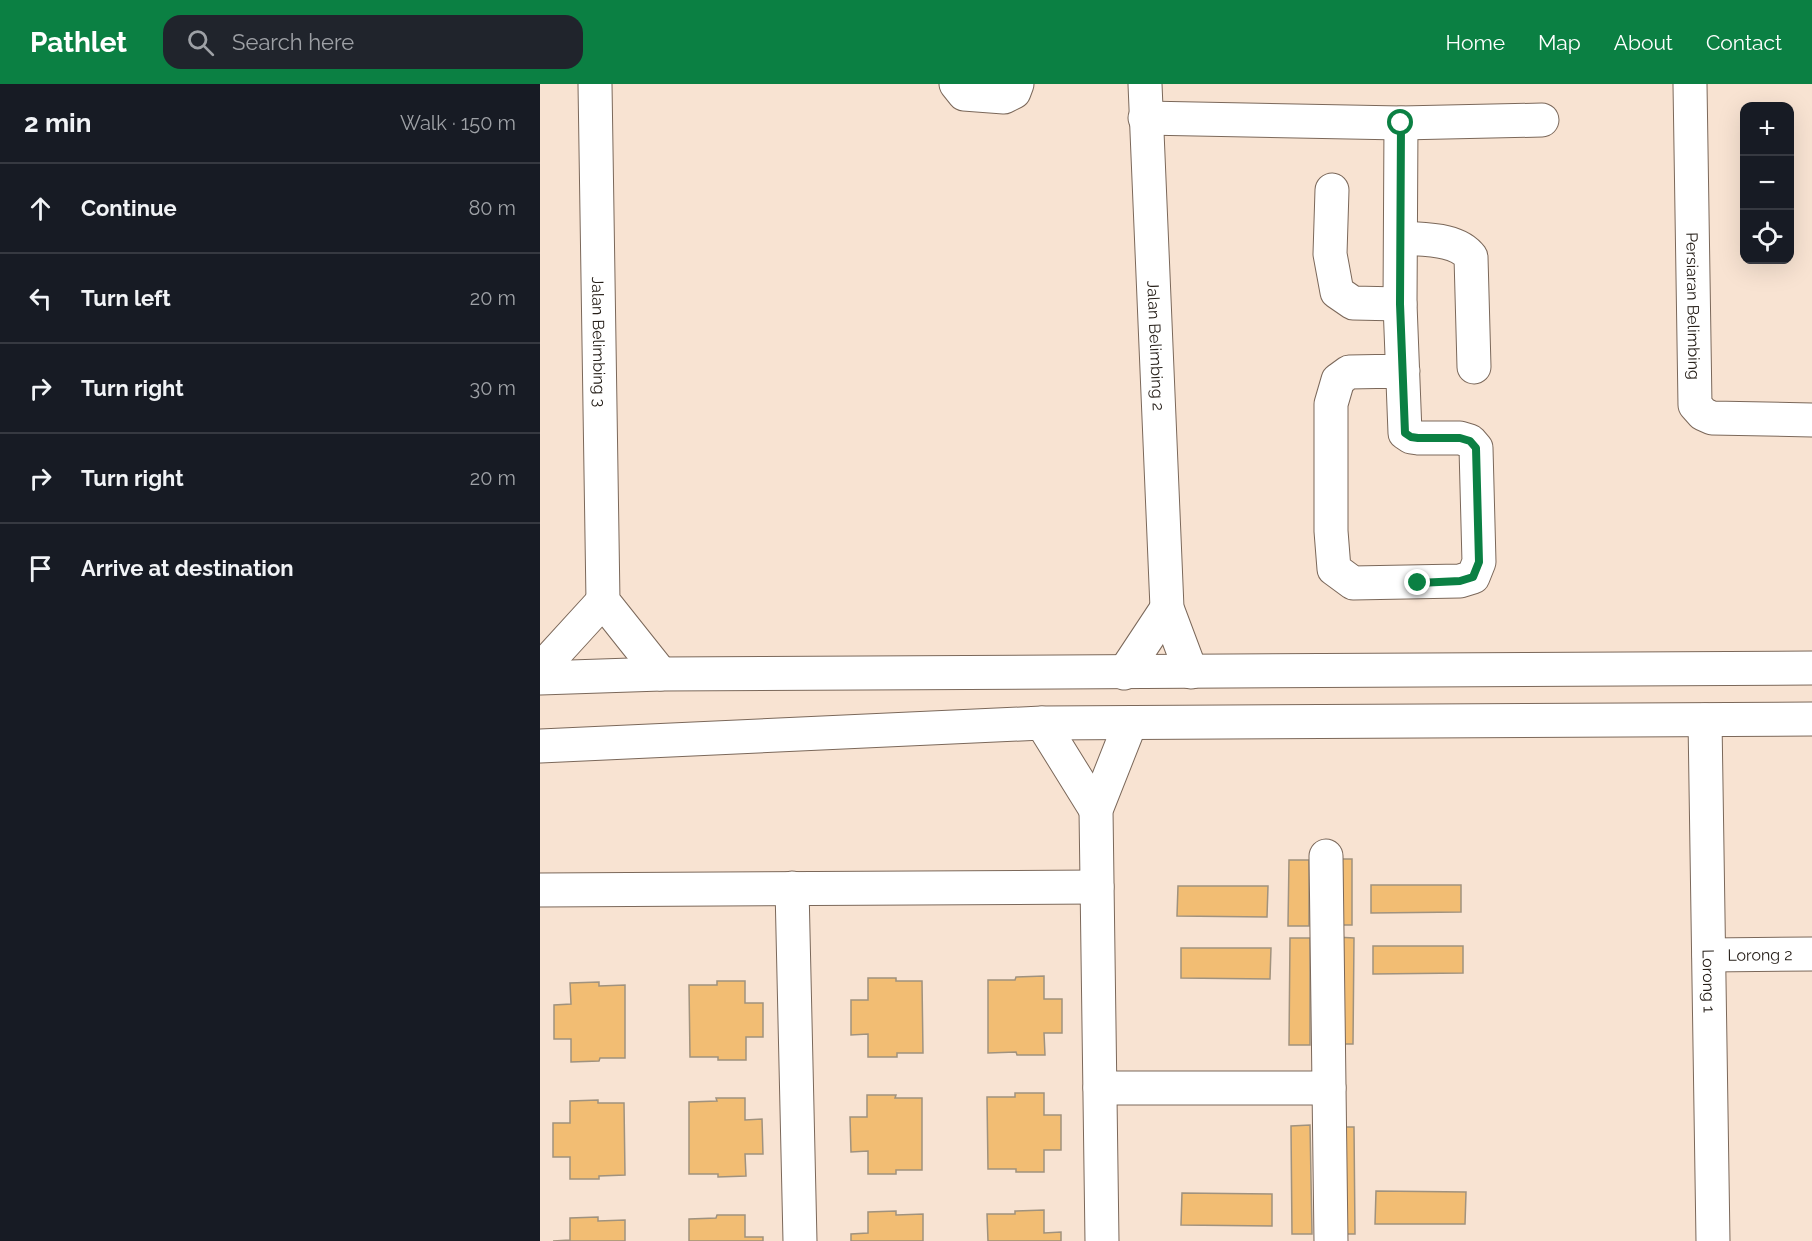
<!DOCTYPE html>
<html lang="en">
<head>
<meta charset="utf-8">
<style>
	:root { --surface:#171b24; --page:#20242c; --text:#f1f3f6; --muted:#9ea1a6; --line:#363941; --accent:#0b8043 }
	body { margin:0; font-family:Raleway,sans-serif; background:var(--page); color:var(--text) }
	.controls { position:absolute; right:18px; top:18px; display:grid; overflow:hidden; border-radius:12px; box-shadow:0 6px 24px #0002 }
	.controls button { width:54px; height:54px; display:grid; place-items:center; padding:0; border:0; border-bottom:2px solid var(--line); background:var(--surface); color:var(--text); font:30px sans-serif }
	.stop { position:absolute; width:18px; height:18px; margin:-14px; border:4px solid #0b8043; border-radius:50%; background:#fff }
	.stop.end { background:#0b8043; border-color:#fff; box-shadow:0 2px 6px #0008 }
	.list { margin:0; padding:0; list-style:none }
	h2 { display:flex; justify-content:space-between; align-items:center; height:78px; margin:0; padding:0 24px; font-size:26px }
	h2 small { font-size:20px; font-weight:400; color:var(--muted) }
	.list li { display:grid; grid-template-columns:39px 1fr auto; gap:18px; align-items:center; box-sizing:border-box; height:90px; padding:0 24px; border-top:2px solid var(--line) }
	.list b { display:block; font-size:22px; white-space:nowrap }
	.list em { font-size:20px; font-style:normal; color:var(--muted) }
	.icon { flex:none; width:33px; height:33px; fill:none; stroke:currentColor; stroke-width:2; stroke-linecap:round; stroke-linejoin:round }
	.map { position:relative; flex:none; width:1272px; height:1157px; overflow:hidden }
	header { display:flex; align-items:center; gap:36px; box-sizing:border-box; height:84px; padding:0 30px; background:var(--accent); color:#fff }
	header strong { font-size:28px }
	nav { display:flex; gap:33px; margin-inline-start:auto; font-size:21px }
	.search { width:420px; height:54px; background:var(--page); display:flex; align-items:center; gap:15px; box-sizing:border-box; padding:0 21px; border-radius:18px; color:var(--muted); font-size:22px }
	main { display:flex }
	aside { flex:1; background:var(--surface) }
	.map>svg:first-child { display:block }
	.building { fill:#f2bd73; stroke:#a0927e; stroke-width:1.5 }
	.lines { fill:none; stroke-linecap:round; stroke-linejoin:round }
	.minor-casing { stroke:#7b685a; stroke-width:35 }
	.minor { stroke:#fff; stroke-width:33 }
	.route { stroke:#0b8043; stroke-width:8 }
	.labels { text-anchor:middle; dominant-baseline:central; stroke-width:6; stroke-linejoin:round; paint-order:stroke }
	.street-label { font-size:16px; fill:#27201a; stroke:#fff2e8 }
</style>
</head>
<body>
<header>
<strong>Pathlet</strong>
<div class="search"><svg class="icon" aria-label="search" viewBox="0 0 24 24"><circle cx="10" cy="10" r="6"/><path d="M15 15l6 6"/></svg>Search here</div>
<nav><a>Home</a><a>Map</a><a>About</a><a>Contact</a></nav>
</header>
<main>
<aside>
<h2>2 min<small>Walk · 150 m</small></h2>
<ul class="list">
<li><svg class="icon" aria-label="ahead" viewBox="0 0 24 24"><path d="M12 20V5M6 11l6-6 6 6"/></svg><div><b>Continue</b></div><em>80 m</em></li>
<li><svg class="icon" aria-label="left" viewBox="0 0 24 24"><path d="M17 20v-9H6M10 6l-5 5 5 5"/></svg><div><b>Turn left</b></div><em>20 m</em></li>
<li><svg class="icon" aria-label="right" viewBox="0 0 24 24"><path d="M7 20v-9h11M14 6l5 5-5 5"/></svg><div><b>Turn right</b></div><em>30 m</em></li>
<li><svg class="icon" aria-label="right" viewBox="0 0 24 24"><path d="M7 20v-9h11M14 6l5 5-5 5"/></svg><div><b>Turn right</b></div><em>20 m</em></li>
<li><svg class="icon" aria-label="arrive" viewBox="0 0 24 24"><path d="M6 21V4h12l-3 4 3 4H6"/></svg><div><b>Arrive at destination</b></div></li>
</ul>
</aside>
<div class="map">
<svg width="1272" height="1157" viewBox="0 0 1272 1157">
	<rect width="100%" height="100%" fill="#f8e3d2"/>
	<!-- building -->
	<g class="building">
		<rect x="793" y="775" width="19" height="66"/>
		<path d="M749 776H769V842H748Z"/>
		<path d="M831 801H921V828L831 829Z"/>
		<path d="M638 802H728L727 833 637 832Z"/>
		<path d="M795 853 814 854 813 960H794Z"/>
		<path d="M750 854H770V961H749Z"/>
		<path d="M833 862H923V889L833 890Z"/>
		<path d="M641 864H731L730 895 641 894Z"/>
		<path d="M504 892V915H522V949H504L505 971H477L476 968 448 969V896H475L476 893Z"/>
		<path d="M328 894H356V897H382L383 969H357V973H328V950L311 951V916H328Z"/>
		<path d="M177 897H205V919H223V953H206V976H178V973H150L149 901H177Z"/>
		<path d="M59 898V902L85 901V974H60L59 977 31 978V955H14V921L31 920 30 899Z"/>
		<path d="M475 1009H504V1031H521V1066H504V1088H476V1085H448L447 1013H475Z"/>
		<path d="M327 1011H356L355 1014H382V1086H356V1090H328V1067L311 1068 310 1033H327Z"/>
		<path d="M176 1014H205V1036L222 1035 223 1070H205L206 1092 178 1093V1090H149V1018L177 1017Z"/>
		<path d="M58 1016V1019H84L85 1091 59 1092V1095H30V1073H13V1039H30V1017Z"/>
		<path d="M770 1041 772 1150H752L751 1042Z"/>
		<path d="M796 1043H814L815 1150H797Z"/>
		<path d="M836 1107 926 1108 925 1140H835Z"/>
		<path d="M642 1109 732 1110V1142L641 1141Z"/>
		<path d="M504 1126V1149L521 1148V1157H448L447 1130H475V1127Z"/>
		<path d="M356 1127V1131L383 1130V1157H311V1150L328 1149V1128Z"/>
		<path d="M177 1131H205V1153H223V1157H149V1135L176 1134Z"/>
		<path d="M58 1133V1137L85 1136V1157H13L30 1156V1134Z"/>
	</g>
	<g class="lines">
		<defs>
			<g id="minor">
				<path id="s1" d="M55 0 63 517 121 590"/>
				<path d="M416 0 424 10 464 13 474 8 477 0"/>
				<path id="s2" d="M605 0 627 524 651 588"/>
				<path id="s3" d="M1150 0 1155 321 1163 330 1172 334 1272 336"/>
				<path d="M605 34 861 39 1002 36"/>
				<path d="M861 39 860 220 865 349 871 353 878 354H920L930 357 936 364 939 478 933 493 920 497 813 499 794 485 791 447V320L798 296 809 288 863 287"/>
				<path d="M792 106 790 170 797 208 813 219 860 220"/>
				<path d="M862 154C884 156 917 154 931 173L934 283"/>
				<path d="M0 586 63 517"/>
				<path d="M584 589 627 524"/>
				<path d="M0 594 121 590 1272 584"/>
				<path id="s4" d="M1165 636 1173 1157"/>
				<path d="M502 639 556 726"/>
				<path d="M0 662 502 639 1272 635"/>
				<path d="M786 772 791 1157"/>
				<path d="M252 804 260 1157"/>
				<path d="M0 806 557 803"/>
				<path id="s5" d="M1169 871 1272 870"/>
				<path d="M560 1004H789"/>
				<path d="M562 1157 556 726 590 640"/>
			</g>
		</defs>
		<!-- minor casing -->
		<use href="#minor" class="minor-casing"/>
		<!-- minor -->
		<use href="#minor" class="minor"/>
	</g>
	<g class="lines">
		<!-- route -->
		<path class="route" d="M861 39 860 220 865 349 871 353 878 354H920L930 357 936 364 939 478 933 493 920 497 878 499"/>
	</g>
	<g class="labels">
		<!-- street labels -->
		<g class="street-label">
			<text stroke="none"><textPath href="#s3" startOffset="222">Persiaran Belimbing</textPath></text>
			<text stroke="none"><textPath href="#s1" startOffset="258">Jalan Belimbing 3</textPath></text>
			<text stroke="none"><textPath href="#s2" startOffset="262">Jalan Belimbing 2</textPath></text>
			<text stroke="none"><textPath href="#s5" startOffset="51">Lorong 2</textPath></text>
			<text stroke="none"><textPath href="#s4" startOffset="261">Lorong 1</textPath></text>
		</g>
	</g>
</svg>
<div class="controls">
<button>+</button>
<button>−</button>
<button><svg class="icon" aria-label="locate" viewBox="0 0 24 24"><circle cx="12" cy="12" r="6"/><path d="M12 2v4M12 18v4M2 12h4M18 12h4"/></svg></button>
</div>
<div class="stop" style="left:861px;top:39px"></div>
<div class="stop end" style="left:878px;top:499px"></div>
</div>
</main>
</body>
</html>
